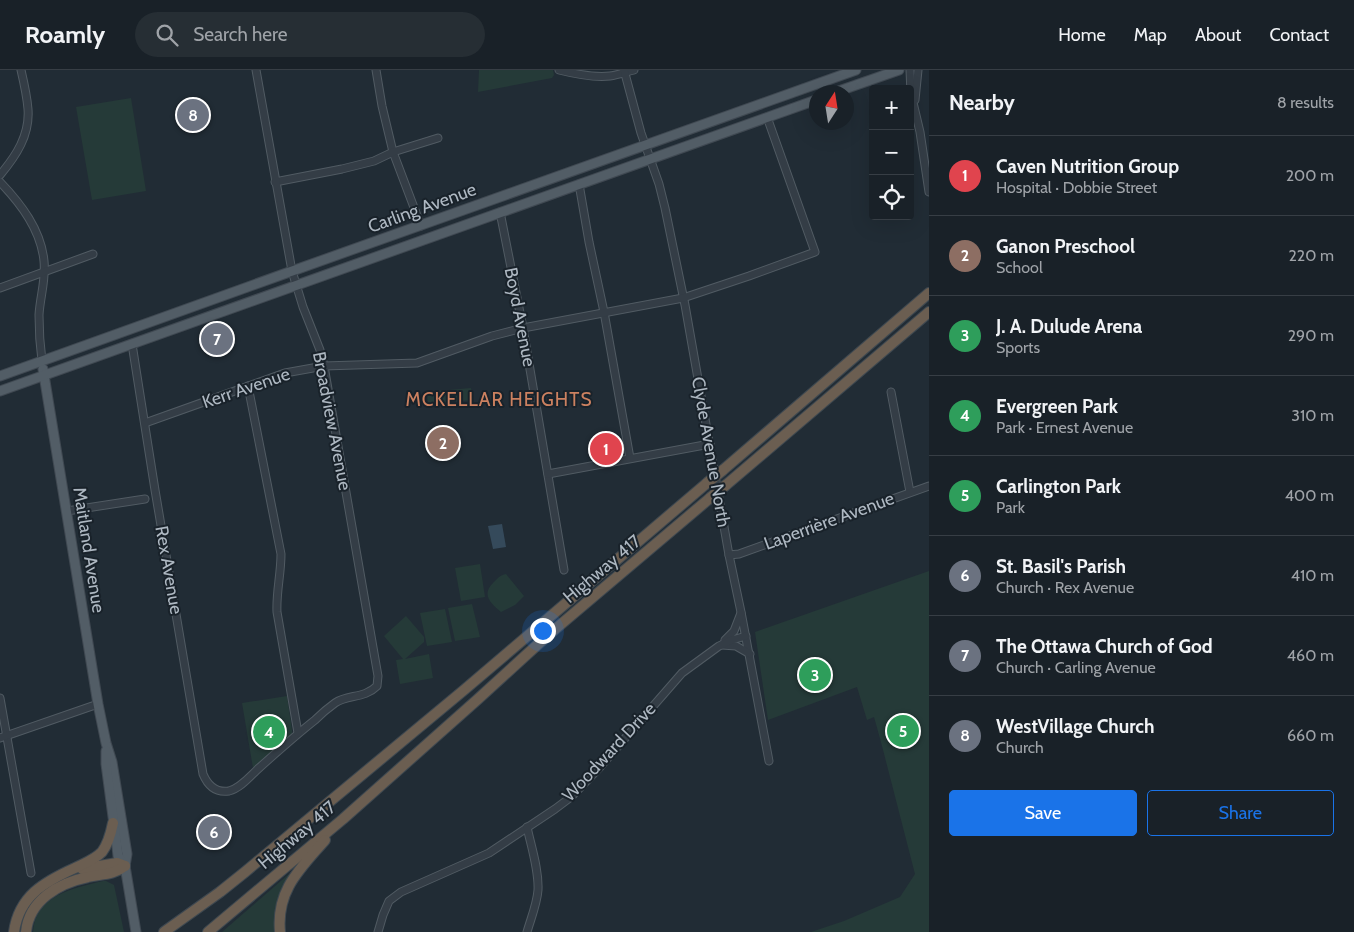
<!DOCTYPE html>
<html lang="en">
<head>
<meta charset="utf-8">
<style>
	:root { --surface:#192128; --page:#262e34; --text:#f1f3f6; --muted:#9fa3a8; --line:#373e45; --accent:#1a73e8 }
	body { margin:0; font-family:Cabin,sans-serif; background:var(--page); color:var(--text) }
	.controls { position:absolute; right:15px; top:15px; display:grid; overflow:hidden; border-radius:5px; box-shadow:0 5px 20px #0002 }
	.controls button { width:45px; height:45px; display:grid; place-items:center; padding:0; border:0; border-bottom:1px solid var(--line); background:var(--surface); color:var(--text); font:25px sans-serif }
	.compass { position:absolute; left:809px; top:15px; width:45px; height:45px; border-radius:50%; background:var(--surface); box-shadow:0 5px 20px #0002; rotate:12deg }
	.you { position:absolute; left:542px; top:560px; width:18px; height:18px; margin:-12px; border:4px solid #fff; border-radius:50%; background:#1a73e8; box-shadow:0 0 0 8px #1a73e833 }
	.badge { display:grid; place-items:center; width:32px; height:32px; border-radius:50%; background:var(--accent); color:#fff; font-size:16px; font-weight:700 }
	.pin { position:absolute; translate:-50% -50%; border:2px solid #fff; box-shadow:0 1px 5px #0006 }
	.list { margin:0; padding:0; list-style:none }
	h2 { display:flex; justify-content:space-between; align-items:center; height:65px; margin:0; padding:0 20px; font-size:21px }
	h2 small { font-size:16px; font-weight:400; color:var(--muted) }
	.list li { display:grid; grid-template-columns:32px 1fr auto; gap:15px; align-items:center; box-sizing:border-box; height:80px; padding:0 20px; border-top:1px solid var(--line) }
	.list b { display:block; font-size:19px; white-space:nowrap }
	.list p { margin:0; font-size:16px; white-space:nowrap; color:var(--muted) }
	.list em { font-size:16px; font-style:normal; color:var(--muted) }
	.actions { display:flex; gap:10px; padding:15px 20px }
	.actions a { flex:1; padding:11px 0; border:1px solid var(--accent); border-radius:5px; text-align:center; font-size:18px; color:var(--accent) }
	.actions .main { background:var(--accent); color:#fff }
	.icon { flex:none; width:28px; height:28px; fill:none; stroke:currentColor; stroke-width:2; stroke-linecap:round; stroke-linejoin:round }
	.map { position:relative; flex:none; width:929px; height:862px; overflow:hidden }
	header { display:flex; align-items:center; gap:30px; box-sizing:border-box; height:70px; padding:0 25px; background:var(--surface); border-bottom:1px solid var(--line) }
	header strong { font-size:24px }
	nav { display:flex; gap:28px; margin-inline-start:auto; font-size:18px }
	.search { width:350px; height:45px; background:var(--page); display:flex; align-items:center; gap:12px; box-sizing:border-box; padding:0 18px; border-radius:28px; color:var(--muted); font-size:19px }
	main { display:flex }
	aside { flex:1; background:var(--surface) }
	.map>svg:first-child { display:block }
	.green { fill:#253a38 }
	.water { fill:#354a5b }
	.lines { fill:none; stroke-linecap:round; stroke-linejoin:round }
	.minor-casing { stroke:#515b63; stroke-width:9 }
	.major-casing { stroke:#404952; stroke-width:11 }
	.highway-casing { stroke:#3e4850; stroke-width:12 }
	.minor { stroke:#343d46; stroke-width:7 }
	.major { stroke:#525d66; stroke-width:9 }
	.highway { stroke:#6b5e51; stroke-width:10 }
	.highway-bridge-casing { stroke:#3e4850; stroke-width:12; stroke-linecap:butt }
	.highway-bridge { stroke:#6b5e51; stroke-width:10 }
	.labels { text-anchor:middle; dominant-baseline:central; stroke-width:4; stroke-linejoin:round; paint-order:stroke }
	.street-label { font-size:18px; fill:#aeb8c2; stroke:#19222a }
	.neighbourhood-label { font-size:19px; letter-spacing:1px; fill:#cc8160; stroke:#19222a }
</style>
</head>
<body>
<header>
<strong>Roamly</strong>
<div class="search"><svg class="icon" aria-label="search" viewBox="0 0 24 24"><circle cx="10" cy="10" r="6"/><path d="M15 15l6 6"/></svg>Search here</div>
<nav><a>Home</a><a>Map</a><a>About</a><a>Contact</a></nav>
</header>
<main>
<div class="map">
<svg width="929" height="862" viewBox="0 0 929 862">
	<rect width="100%" height="100%" fill="#212c35"/>
	<!-- green -->
	<g class="green">
		<path d="M479 0H553L554 5 552 8 478 22Z"/>
		<path d="M131 28 146 121 92 130 76 37Z"/>
		<path d="M471 318 473 330 428 334 427 322Z"/>
		<path d="M480 494 485 527 461 531 455 498Z"/>
		<path d="M929 501V862H811L844 851 900 827 915 804 881 672 874 647 867 650 857 617 768 650 755 562Z"/>
		<path d="M506 504 524 526 515 535 501 542C491 533 481 525 493 513 498 508 500 505 506 504Z"/>
		<path d="M472 534 480 567 455 571 448 538Z"/>
		<path d="M445 539 452 572 427 576 420 543Z"/>
		<path d="M406 546 424 567V572L405 589 429 584 433 608 400 614 396 590 403 589 384 566Z"/>
		<path d="M287 626 292 660V664L253 698 242 633Z"/>
		<path d="M289 804 291 805C278 825 273 838 276 862H222Z"/>
		<path d="M103 811H106L114 815 124 862H33C35 825 74 818 103 811Z"/>
	</g>
	<!-- water -->
	<path class="water" d="M502 454 506 477 493 479 488 456Z"/>
	<g class="lines">
		<defs>
			<g id="minor">
				<path d="M376 0 382 36 393 82 421 156"/>
				<path d="M559 0C575 4 593 8 610 6 618 5 626 2 634 0"/>
				<path d="M624 0 641 63 659 114 665 138 685 235 729 485 741 542 769 691"/>
				<path d="M910 0 911 24 920 62 929 122"/>
				<path d="M915 30 918 0"/>
				<path d="M0 105C16 86 30 65 28 39 27 26 24 13 21 0"/>
				<path d="M0 112C21 134 41 160 44 191 46 210 40 227 39 245 39 260 40 276 42 291"/>
				<path d="M275 112 342 99 374 91 393 82 438 68"/>
				<path d="M579 114 589 172 604 242 630 388"/>
				<path d="M500 142 523 258 564 500"/>
				<path d="M0 218 93 184"/>
				<path d="M132 274 155 420 203 704C208 716 216 723 229 721 241 718 251 705 259 698 278 681 296 665 315 650 321 644 328 638 335 633 348 624 364 629 377 616L378 606 324 296 320 280 303 237 292 201 256 0"/>
				<path d="M248 316 281 484C281 504 276 523 277 542L298 663"/>
				<path d="M891 322 910 422"/>
				<path d="M145 353 285 303 324 296 417 293 492 266 523 258 683 228 749 206 815 182 767 47"/>
				<path d="M548 404 710 374"/>
				<path d="M67 441 145 429"/>
				<path d="M729 485 739 484 929 416"/>
				<path d="M725 570 734 561 741 543"/>
				<path d="M722 575 736 576 750 584"/>
				<path d="M0 628 31 803"/>
				<path d="M0 668 98 634"/>
				<path d="M378 862 383 845 389 831 401 822 489 783 555 739 571 727 600 697 682 603 719 576 732 570 746 566"/>
				<path d="M527 862C531 848 537 834 538 820 539 800 531 776 527 757"/>
			</g>
			<g id="major">
				<path d="M836 22 899 0"/>
				<path d="M43 299 98 634 106 673 112 692 127 784 125 796 136 862"/>
				<path d="M0 306 281 205 856 0"/>
				<path d="M0 321 816 30"/>
				<path d="M106 681V694L117 777 118 786 125 796"/>
			</g>
			<g id="highway">
				<path d="M723 400 929 223"/>
				<path d="M726 415 929 242"/>
				<path d="M82 799 117 793 125 796"/>
				<path d="M14 862C19 826 44 812 75 798 85 793 94 790 102 782 108 774 111 763 113 753"/>
				<path d="M26 862C29 830 59 813 88 807 101 804 114 805 125 796"/>
				<path d="M164 862 220 822 245 802 464 620 707 413"/>
				<path d="M208 862 343 749 478 629 547 566 710 428"/>
				<path d="M280 862C276 820 300 799 325 770"/>
			</g>
		</defs>
		<!-- minor casing -->
		<use href="#minor" class="minor-casing"/>
		<!-- major casing -->
		<use href="#major" class="major-casing"/>
		<!-- highway casing -->
		<use href="#highway" class="highway-casing"/>
		<!-- minor -->
		<use href="#minor" class="minor"/>
		<!-- major -->
		<use href="#major" class="major"/>
		<!-- highway -->
		<use href="#highway" class="highway"/>
		<defs>
			<g id="highway-bridge">
				<path d="M707 413 723 400"/>
				<path d="M710 428 726 415"/>
			</g>
		</defs>
		<!-- highway-bridge casing -->
		<use href="#highway-bridge" class="highway-bridge-casing"/>
		<!-- highway-bridge -->
		<use href="#highway-bridge" class="highway-bridge"/>
	</g>
	<g class="labels">
		<!-- street labels -->
		<g class="street-label">
			<text transform="translate(422 138) rotate(-20)">Carling Avenue</text>
			<text transform="translate(520 247) rotate(79)">Boyd Avenue</text>
			<text transform="translate(246 318) rotate(-19)">Kerr Avenue</text>
			<text transform="translate(332 351) rotate(79)">Broadview Avenue</text>
			<text transform="translate(711 382) rotate(80)">Clyde Avenue North</text>
			<text transform="translate(829 451) rotate(-20)">Laperrière Avenue</text>
			<text transform="translate(89 480) rotate(81)">Maitland Avenue</text>
			<text transform="translate(602 499) rotate(-40)">Highway 417</text>
			<text transform="translate(169 500) rotate(80)">Rex Avenue</text>
			<text transform="translate(609 682) rotate(-47)">Woodward Drive</text>
			<text transform="translate(297 765) rotate(-40)">Highway 417</text>
		</g>
		<!-- neighbourhood labels -->
		<g class="neighbourhood-label">
			<text x="499" y="329">MCKELLAR HEIGHTS</text>
		</g>
	</g>
</svg>
<div class="controls">
<button>+</button>
<button>−</button>
<button><svg class="icon" aria-label="locate" viewBox="0 0 24 24"><circle cx="12" cy="12" r="6"/><path d="M12 2v4M12 18v4M2 12h4M18 12h4"/></svg></button>
</div>
<svg class="compass" viewBox="-18 -18 36 36"><path d="M0-13l5 13h-10z" fill="#e53935"/><path d="M0 13l5-13h-10z" fill="#9fa3a8"/></svg>
<div class="you"></div>
<div class="pin badge" style="left:606px;top:379px;background:#e0444e">1</div>
<div class="pin badge" style="left:443px;top:373px;background:#8d6e63">2</div>
<div class="pin badge" style="left:815px;top:605px;background:#2e9e5b">3</div>
<div class="pin badge" style="left:269px;top:662px;background:#2e9e5b">4</div>
<div class="pin badge" style="left:903px;top:661px;background:#2e9e5b">5</div>
<div class="pin badge" style="left:214px;top:762px;background:#6b7280">6</div>
<div class="pin badge" style="left:217px;top:269px;background:#6b7280">7</div>
<div class="pin badge" style="left:193px;top:45px;background:#6b7280">8</div>
</div>
<aside>
<h2>Nearby<small>8 results</small></h2>
<ul class="list">
<li><span class="badge" style="background:#e0444e">1</span><div><b>Caven Nutrition Group</b><p>Hospital · Dobbie Street</p></div><em>200 m</em></li>
<li><span class="badge" style="background:#8d6e63">2</span><div><b>Ganon Preschool</b><p>School</p></div><em>220 m</em></li>
<li><span class="badge" style="background:#2e9e5b">3</span><div><b>J. A. Dulude Arena</b><p>Sports</p></div><em>290 m</em></li>
<li><span class="badge" style="background:#2e9e5b">4</span><div><b>Evergreen Park</b><p>Park · Ernest Avenue</p></div><em>310 m</em></li>
<li><span class="badge" style="background:#2e9e5b">5</span><div><b>Carlington Park</b><p>Park</p></div><em>400 m</em></li>
<li><span class="badge" style="background:#6b7280">6</span><div><b>St. Basil's Parish</b><p>Church · Rex Avenue</p></div><em>410 m</em></li>
<li><span class="badge" style="background:#6b7280">7</span><div><b>The Ottawa Church of God</b><p>Church · Carling Avenue</p></div><em>460 m</em></li>
<li><span class="badge" style="background:#6b7280">8</span><div><b>WestVillage Church</b><p>Church</p></div><em>660 m</em></li>
</ul>
<div class="actions"><a class="main">Save</a><a>Share</a></div>
</aside>
</main>
</body>
</html>
